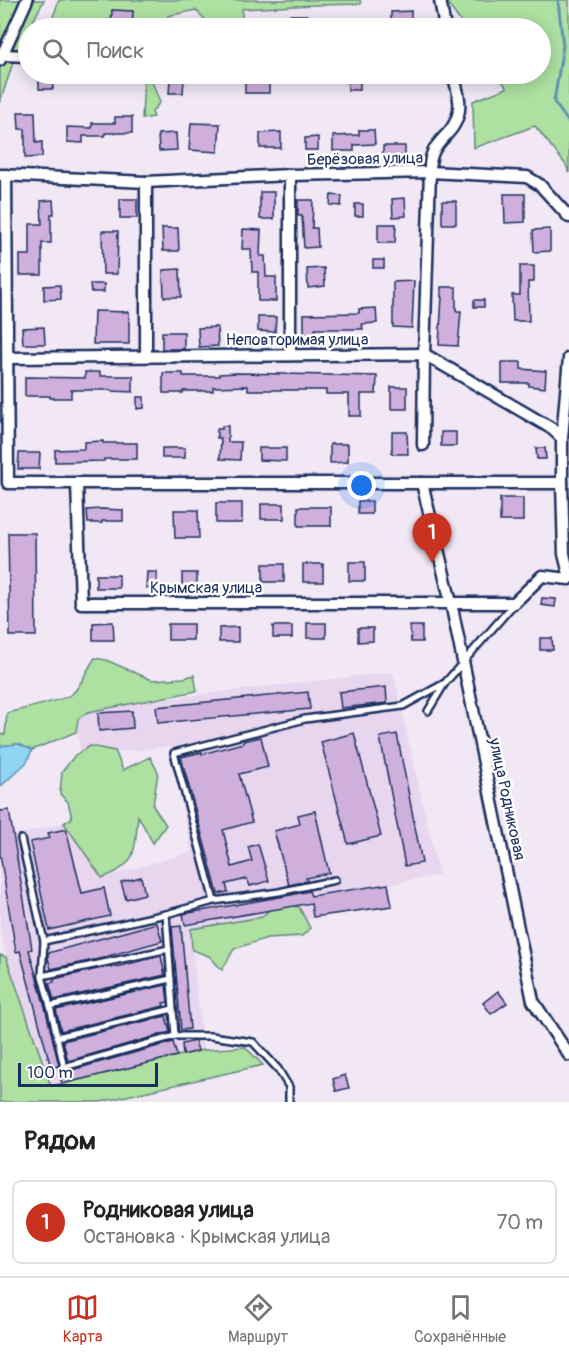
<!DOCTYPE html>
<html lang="ru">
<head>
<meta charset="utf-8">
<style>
	:root { --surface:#fff; --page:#f6f6f6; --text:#222; --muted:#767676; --line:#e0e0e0; --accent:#c8321e }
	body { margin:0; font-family:Pangolin,sans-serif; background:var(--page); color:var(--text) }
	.scale { position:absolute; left:18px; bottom:15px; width:140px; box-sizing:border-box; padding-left:6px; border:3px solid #1b2f5e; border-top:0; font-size:16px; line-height:21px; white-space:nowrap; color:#1b2f5e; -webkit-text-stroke:4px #fff; paint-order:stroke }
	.you { position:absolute; left:362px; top:486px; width:21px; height:21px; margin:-15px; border:4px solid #fff; border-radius:50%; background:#1a73e8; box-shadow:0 0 0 9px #1a73e833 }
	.badge { display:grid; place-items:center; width:39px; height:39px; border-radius:50%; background:var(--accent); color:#fff; font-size:20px; font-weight:700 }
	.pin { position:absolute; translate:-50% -50px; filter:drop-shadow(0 2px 3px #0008) }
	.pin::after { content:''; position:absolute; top:32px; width:21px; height:18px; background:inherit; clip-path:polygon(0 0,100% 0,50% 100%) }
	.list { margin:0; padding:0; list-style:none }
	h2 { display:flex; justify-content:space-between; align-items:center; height:78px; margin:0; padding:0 24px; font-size:26px }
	h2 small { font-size:20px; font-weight:400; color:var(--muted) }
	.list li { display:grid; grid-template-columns:39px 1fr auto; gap:18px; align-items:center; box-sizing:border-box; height:84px; margin:0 12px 12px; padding:0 12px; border:2px solid var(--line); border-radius:9px }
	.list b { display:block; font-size:22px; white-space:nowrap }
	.list p { margin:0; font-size:20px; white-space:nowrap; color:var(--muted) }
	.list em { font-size:20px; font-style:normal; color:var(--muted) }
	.icon { flex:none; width:33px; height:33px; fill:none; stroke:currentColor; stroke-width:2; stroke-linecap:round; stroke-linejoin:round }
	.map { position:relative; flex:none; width:569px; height:1102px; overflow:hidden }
	.search { position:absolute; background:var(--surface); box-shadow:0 3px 15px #0003; left:18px; right:18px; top:18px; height:66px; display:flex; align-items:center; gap:15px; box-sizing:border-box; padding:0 21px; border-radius:33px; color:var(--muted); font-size:22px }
	.sheet { height:174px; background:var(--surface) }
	nav { display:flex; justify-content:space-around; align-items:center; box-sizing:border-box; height:84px; border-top:2px solid var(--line); background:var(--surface); font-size:16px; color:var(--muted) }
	nav a { display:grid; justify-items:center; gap:3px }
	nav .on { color:var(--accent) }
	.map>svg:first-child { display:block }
	.built { fill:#e7d6ee }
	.green { fill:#ade0a1; stroke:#648880; stroke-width:1.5 }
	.water { fill:#90d5f2; stroke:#6193b7; stroke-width:1.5 }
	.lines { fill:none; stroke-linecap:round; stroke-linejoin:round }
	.stream { stroke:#6193b7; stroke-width:3 }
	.building { fill:#cfb0dd; stroke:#1b2f5e; stroke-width:1.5 }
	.lane-casing { stroke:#1b2f5e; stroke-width:10 }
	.street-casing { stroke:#1b2f5e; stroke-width:15 }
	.lane { stroke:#fff; stroke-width:5 }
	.street { stroke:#fff; stroke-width:10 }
	.labels { text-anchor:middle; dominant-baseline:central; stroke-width:5; stroke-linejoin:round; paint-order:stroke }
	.street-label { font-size:16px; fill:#1b2f5e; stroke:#fff }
</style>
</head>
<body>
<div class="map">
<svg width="569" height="1102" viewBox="0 0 569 1102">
	<rect width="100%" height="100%" fill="#f1e7f5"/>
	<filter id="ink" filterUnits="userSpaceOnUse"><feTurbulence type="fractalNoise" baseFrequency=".0167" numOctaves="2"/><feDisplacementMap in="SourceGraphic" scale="12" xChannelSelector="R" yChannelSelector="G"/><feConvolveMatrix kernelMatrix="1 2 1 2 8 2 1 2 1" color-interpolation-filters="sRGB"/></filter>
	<g filter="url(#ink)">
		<!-- built -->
		<path class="built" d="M393 672 439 875 389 884 392 906 191 938 203 1050 51 1086 6 957 0 926V839L64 823 102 878 192 852 169 746 81 757 75 709Z"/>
		<!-- green -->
		<g class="green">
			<path d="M0 0H44L16 54 0 102Z"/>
			<path d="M59 0H360L361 4 314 5 242 9V28H210V25L196 10 168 16 161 28H49Z"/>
			<path d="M445 0H569V173L566 165 535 126 474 148 473 101 507 88 497 74H540V28H465Z"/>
			<path d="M144 74H149L160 102 152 112 154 117 142 119Z"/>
			<path d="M95 658 106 660 152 680 184 678 194 675 197 691 88 712 78 719 76 732 32 750 18 744 0 746V734L5 735 7 713C19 710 65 700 72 694 83 684 86 670 95 658Z"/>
			<path d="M90 746 115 751 123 770 150 757 158 772 153 806 166 825 153 843 138 816C134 850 139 864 102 878L64 823 72 818 68 802 60 794 62 772 75 755Z"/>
			<path d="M276 903 299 907 310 928 302 936 267 938 234 949 222 970 209 956 192 950 191 929 262 917Z"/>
			<path d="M0 955 6 957 51 1086 203 1050 245 1047 263 1065 100 1102H0Z"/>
		</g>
		<!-- water -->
		<path class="water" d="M18 744 32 750 27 762 0 787V746Z"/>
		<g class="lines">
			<!-- stream -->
			<path class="stream" d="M558 0 563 46 554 102 569 123"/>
		</g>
		<!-- building -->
		<g class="building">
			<path d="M112 10 133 11 132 28H111Z"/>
			<path d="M411 11V28H391V12Z"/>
			<path d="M290 15H307V28H291Z"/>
			<path d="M332 20H345L346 28H332Z"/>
			<path d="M39 74H52L53 89H39Z"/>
			<rect x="245" y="74" width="24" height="19"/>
			<path d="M347 76H360V90H348Z"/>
			<path d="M170 79H184L183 93H169Z"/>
			<path d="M18 112H35L36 143 42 142V157L25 158V129H19Z"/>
			<path d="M115 117H132V133H105V136H83V143L67 142V127L92 128V123H115Z"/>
			<path d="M191 123 220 124 218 152 189 150Z"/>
			<path d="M359 130H374L375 144 354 145V151H333V136L359 135Z"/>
			<path d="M281 132V148H260V133Z"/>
			<path d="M176 133 177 150 159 151 158 134Z"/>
			<path d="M318 137V150H305V138Z"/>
			<rect x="383" y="146" width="22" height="10"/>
			<rect x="260" y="192" width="14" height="27"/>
			<path d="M504 194H525V222L505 223Z"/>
			<path d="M331 195 342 196 341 206 330 205Z"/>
			<path d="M405 198 406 216 393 217 392 199Z"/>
			<rect x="120" y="199" width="17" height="19"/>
			<path d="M53 200 54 214H51V243H42V275H20V255H30V224H42L41 201Z"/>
			<path d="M298 200H313L312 228H317L318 247 304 248 302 216H298Z"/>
			<rect x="442" y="201" width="14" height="23"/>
			<rect x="355" y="204" width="8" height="12"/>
			<path d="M378 224H396L395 243H378Z"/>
			<path d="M162 228H178L179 251H163Z"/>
			<path d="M243 229 261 230 260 256H265L266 277H276V301H258V272H252L251 249H242Z"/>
			<path d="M550 229V251L534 252 533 230Z"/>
			<path d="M102 231H118L117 274H103Z"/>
			<rect x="373" y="260" width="11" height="8"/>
			<path d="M520 266H534V282H528L529 321H513L512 295H520Z"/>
			<path d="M324 268 325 286 308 288 307 269Z"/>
			<path d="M180 269 181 297H164L163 270Z"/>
			<path d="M414 281 412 328 393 327V282Z"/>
			<path d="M90 284H104V292H91Z"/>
			<path d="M60 285 61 299 44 300V286Z"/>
			<path d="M441 287H456V311H461L458 346 439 345 442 297H441Z"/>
			<rect x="474" y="300" width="10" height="7"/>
			<path d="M376 308 377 323 362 324 363 329H315L316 346H304V314L359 313V309Z"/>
			<path d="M94 311 129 312V344H93Z"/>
			<path d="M258 317H276L275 332 258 331Z"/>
			<path d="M44 327 45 344H23L22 328Z"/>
			<path d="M217 327 218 346 199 347 198 328Z"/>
			<rect x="162" y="332" width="22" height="17"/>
			<path d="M502 362H521V369L546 371 545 388 529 386V383H502Z"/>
			<path d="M85 372H100V376H133V392L111 391V390H71V398H50V396H25V377L85 378Z"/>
			<path d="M163 373H183V376H219V374L237 373 377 376 376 394H361V416H349V394H326V390H248V386L213 387V391H183V393H163Z"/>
			<rect x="391" y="387" width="16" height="22"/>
			<path d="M137 397H144V408L137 409Z"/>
			<path d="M222 426H228V442H241L240 460 220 459 221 438H217V429H222Z"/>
			<path d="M392 432H407L408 454H392Z"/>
			<rect x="441" y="432" width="15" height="14"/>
			<path d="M103 441V443H137V459H104V461L55 462V450L84 449V442Z"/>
			<path d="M330 444H348V462L330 463Z"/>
			<rect x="162" y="448" width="23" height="10"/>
			<path d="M259 448H286V461L259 460Z"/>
			<path d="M536 448H545L546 459H537Z"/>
			<path d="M19 453H40L39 469H18Z"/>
			<rect x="500" y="498" width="23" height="23"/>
			<rect x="358" y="501" width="14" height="13"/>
			<rect x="216" y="503" width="26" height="20"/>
			<rect x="261" y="504" width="23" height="15"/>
			<rect x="298" y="507" width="33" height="19"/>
			<path d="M101 509 123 510V521H102V523H88L87 510Z"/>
			<path d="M174 510H198L199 538H175Z"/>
			<path d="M8 533H35L36 636H10Z"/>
			<rect x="349" y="562" width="16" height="19"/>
			<rect x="263" y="564" width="21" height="18"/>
			<rect x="303" y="564" width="20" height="18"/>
			<path d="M147 572H157V588H146Z"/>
			<path d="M182 573H197V587L182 588Z"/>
			<rect x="96" y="575" width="23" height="13"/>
			<path d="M542 598 556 599 555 607 541 605Z"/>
			<path d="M113 622 114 640H93V623Z"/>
			<rect x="307" y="623" width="19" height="15"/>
			<rect x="168" y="624" width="25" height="16"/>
			<rect x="273" y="626" width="19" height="12"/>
			<path d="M410 626H422V642H411Z"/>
			<path d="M238 627V642H219V628Z"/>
			<path d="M358 628H373V641L358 642Z"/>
			<path d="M540 638H552L553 650H540Z"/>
			<path d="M386 687 387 703 341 708 339 692Z"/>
			<path d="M308 692 310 709 158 723 156 707Z"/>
			<path d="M132 711 133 728 99 731 98 713Z"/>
			<path d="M354 733 381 836 348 844 321 742Z"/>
			<path d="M397 734 422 863 405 866 380 737Z"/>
			<path d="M261 737 268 767 239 774 252 822 223 830 232 867 252 861 248 847 258 844 269 881 250 886 247 879 226 884 228 892 218 894 181 757 202 752V754L243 743V741Z"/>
			<path d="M9 810 32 949 29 950 45 1007 60 1070 65 1072 173 1042 177 1056 62 1084 58 1066 51 1068 20 951 16 952 0 854V811Z"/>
			<path d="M315 811 329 873 306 878 307 881 289 885 274 831 300 824 298 815Z"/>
			<path d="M66 829 82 893 104 888 110 916 49 930 30 842 50 838 48 833Z"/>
			<path d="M141 877 145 894 126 899 121 882Z"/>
			<path d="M388 884 392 906 313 917 311 903 185 925 183 914 291 895 309 891 311 896Z"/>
			<path d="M157 923 162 941 108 956V957L51 969 48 958V953Z"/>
			<path d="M181 926 190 1029 181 1030 172 927Z"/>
			<path d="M161 956 165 975 54 1000 49 983 54 982V979L111 966V968Z"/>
			<path d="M166 985 168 1002 163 1003 164 1006 61 1031 56 1010Z"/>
			<path d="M498 991 507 1003 491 1014 483 1003Z"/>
			<path d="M166 1016 170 1032 68 1061 63 1041Z"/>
			<path d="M195 1041 198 1051 183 1055 182 1044Z"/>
			<path d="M345 1075 349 1088 336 1091 333 1079Z"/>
		</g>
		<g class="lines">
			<defs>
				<g id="lane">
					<path d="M428 711 445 683 513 605"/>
					<path d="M21 839 44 941"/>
					<path d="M214 901 174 753 305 719 403 706 445 683"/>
					<path d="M42 976 44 941 166 914"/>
					<path d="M50 1006 42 976 169 949"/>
					<path d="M173 1009 57 1037 64 1067 175 1036"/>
					<path d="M57 1037 50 1006 171 979"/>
					<path d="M289 1102V1087L278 1069 253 1042 211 1036H175L166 914 214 901 279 892 335 880"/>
				</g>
				<g id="street">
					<path d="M440 0 445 28"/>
					<path d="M2 55 28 56"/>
					<path d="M0 60 27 0"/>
					<path d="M1 175 146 182 290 175 430 172 527 177 540 185 569 217"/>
					<path d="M6 175 8 483H562"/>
					<path d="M290 175V355"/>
					<path d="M146 356V182"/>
					<path d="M8 358 424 354 551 428 562 438"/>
					<path d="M569 358 562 438V483L564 554 569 574"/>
					<path d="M423 445 424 354 430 172C428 140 452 139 458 115 462 102 456 86 453 74"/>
					<path d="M77 483 81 603H514L542 576 569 579"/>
					<path d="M422 483 451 603 533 1001 569 1055"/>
				</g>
			</defs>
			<!-- lane casing -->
			<use href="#lane" class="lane-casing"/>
			<!-- street casing -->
			<use href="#street" class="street-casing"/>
			<!-- lane -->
			<use href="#lane" class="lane"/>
			<!-- street -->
			<use href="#street" class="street"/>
		</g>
	</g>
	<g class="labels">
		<!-- street labels -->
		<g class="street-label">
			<text transform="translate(365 159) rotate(-1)">Берёзовая улица</text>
			<text x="297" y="340">Неповторимая улица</text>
			<text x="206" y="588">Крымская улица</text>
			<text transform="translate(507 799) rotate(78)">улица Родниковая</text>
		</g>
	</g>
</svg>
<div class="scale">100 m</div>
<div class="you"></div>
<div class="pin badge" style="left:432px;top:563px">1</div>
<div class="search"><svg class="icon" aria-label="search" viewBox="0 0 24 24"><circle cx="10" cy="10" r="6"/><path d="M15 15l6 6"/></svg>Поиск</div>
</div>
<section class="sheet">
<h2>Рядом<small></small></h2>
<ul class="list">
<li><span class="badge">1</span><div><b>Родниковая улица</b><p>Остановка · Крымская улица</p></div><em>70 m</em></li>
</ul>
</section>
<nav>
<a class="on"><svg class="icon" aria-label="map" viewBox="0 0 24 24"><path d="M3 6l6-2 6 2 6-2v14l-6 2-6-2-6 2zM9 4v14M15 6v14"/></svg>Карта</a>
<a><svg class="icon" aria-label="directions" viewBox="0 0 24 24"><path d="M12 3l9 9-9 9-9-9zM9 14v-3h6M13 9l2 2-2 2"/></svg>Маршрут</a>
<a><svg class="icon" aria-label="saved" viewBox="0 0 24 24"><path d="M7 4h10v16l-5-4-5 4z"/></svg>Сохранённые</a>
</nav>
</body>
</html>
